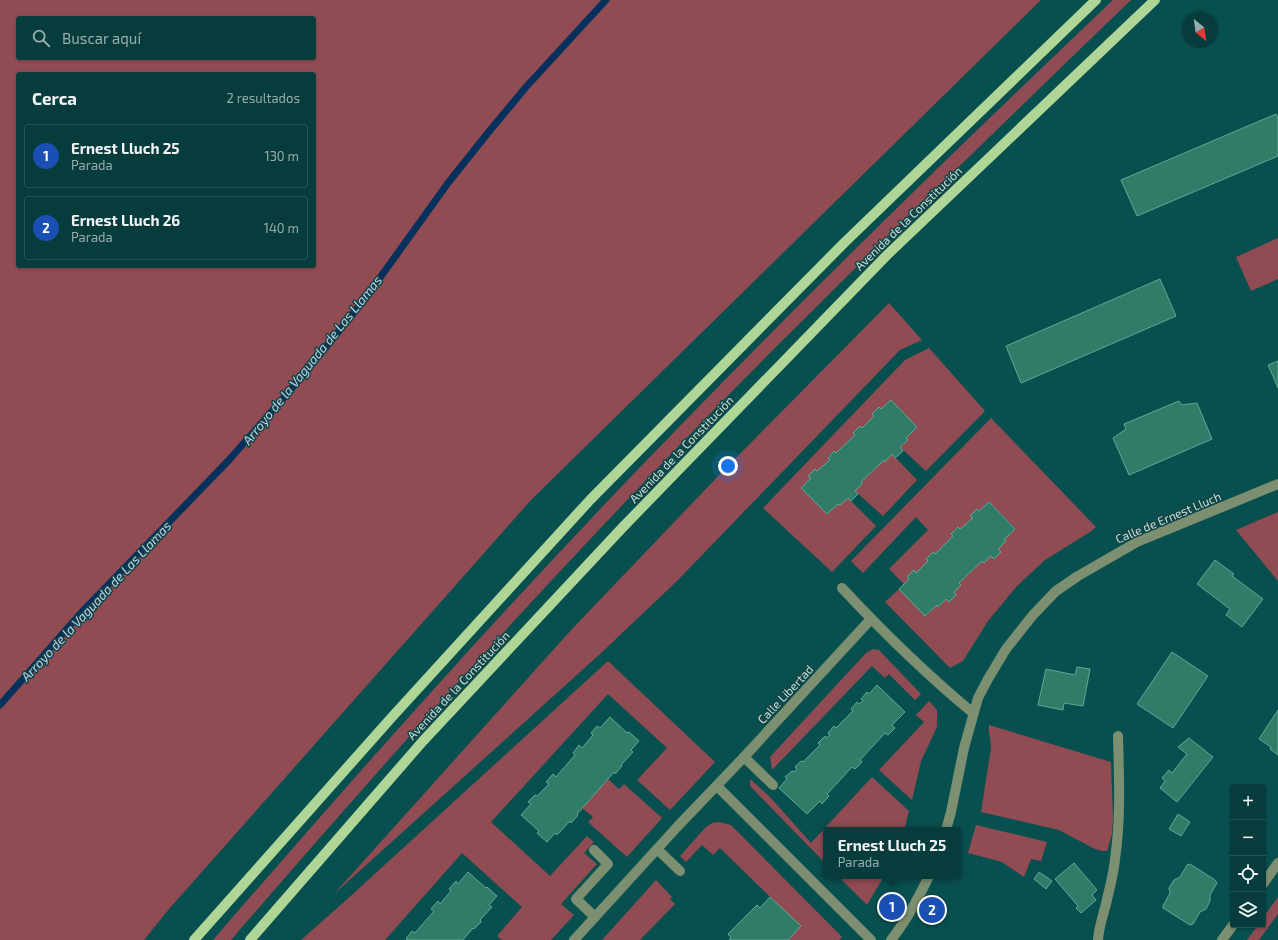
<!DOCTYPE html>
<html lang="es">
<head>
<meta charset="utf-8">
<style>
	:root { --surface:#063c3b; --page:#0f4342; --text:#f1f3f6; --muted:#98adaf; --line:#275655; --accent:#f49aa3 }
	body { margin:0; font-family:"Exo 2",sans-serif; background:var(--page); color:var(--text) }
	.controls { position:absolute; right:12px; bottom:12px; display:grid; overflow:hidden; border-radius:4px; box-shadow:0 1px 3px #0004 }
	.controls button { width:36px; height:36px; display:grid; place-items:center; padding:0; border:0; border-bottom:1px solid var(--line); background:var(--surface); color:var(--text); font:20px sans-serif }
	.compass { position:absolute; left:1182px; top:12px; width:36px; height:36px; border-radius:50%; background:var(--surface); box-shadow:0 1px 3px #0004; rotate:151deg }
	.you { position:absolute; left:728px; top:466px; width:14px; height:14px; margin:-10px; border:3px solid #fff; border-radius:50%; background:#1a73e8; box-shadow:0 0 0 6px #1a73e833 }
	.badge { display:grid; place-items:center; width:26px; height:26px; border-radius:50%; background:var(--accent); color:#fff; font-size:13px; font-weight:700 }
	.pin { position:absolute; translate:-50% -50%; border:2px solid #fff; box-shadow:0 1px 4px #0006 }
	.popup { position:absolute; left:823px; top:827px; width:138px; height:52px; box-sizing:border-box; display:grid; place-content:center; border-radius:4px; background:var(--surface); filter:drop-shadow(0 1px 3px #0005); font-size:13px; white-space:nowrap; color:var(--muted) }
	.popup b { font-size:15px; color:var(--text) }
	.popup::after { content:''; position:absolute; left:50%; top:100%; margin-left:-8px; border:8px solid transparent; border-top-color:var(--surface) }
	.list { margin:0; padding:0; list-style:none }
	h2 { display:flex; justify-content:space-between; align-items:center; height:52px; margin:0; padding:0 16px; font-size:17px }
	h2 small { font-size:13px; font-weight:400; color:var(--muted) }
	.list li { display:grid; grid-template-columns:26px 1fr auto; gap:12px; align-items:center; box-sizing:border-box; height:64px; margin:0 8px 8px; padding:0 8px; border:1px solid var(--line); border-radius:4px }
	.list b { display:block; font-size:15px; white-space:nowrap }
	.list p { margin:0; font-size:13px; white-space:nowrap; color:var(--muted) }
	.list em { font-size:13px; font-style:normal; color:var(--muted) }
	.icon { flex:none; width:22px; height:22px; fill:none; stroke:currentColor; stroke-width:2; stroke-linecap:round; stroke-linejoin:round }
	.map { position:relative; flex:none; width:1278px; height:940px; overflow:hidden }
	.search { position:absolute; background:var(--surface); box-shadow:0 1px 3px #0004; left:16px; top:16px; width:300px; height:44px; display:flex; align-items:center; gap:10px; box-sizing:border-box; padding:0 14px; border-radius:4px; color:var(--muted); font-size:15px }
	.panel { position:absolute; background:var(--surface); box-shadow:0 1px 3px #0004; left:16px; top:72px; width:300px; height:196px; border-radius:4px }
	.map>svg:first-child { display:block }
	.green { fill:#904b53; fill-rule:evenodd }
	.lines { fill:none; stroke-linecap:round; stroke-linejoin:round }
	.stream { stroke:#06315d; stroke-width:7 }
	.building { fill:#317c69; stroke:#60a994 }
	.minor { stroke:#7c8f70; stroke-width:10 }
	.major { stroke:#afd696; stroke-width:10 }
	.labels { text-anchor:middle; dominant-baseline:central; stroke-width:3; stroke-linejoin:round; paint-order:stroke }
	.street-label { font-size:12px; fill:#bee4e3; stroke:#164342 }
	.water-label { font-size:13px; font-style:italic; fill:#b9d5f8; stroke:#164342 }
</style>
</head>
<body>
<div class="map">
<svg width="1278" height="940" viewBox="0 0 1278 940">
	<rect width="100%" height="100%" fill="#08504f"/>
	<!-- green -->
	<g class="green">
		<path d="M0 0H1041L531 500 169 909 144 940H0ZM18 18H314V58H18ZM18 74H314V266H18Z"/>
		<path d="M1113 0H1131C1015 112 899 224 785 338 592 531 409 733 231 940H213C364 765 518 592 679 427 820 281 966 140 1113 0Z"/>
		<path d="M1278 238V279L1251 291 1236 257Z"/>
		<path d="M889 303 922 340 900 350 677 581 600 654 334 894 572 629 724 470Z"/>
		<path d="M929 348 985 411 926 471 900 447 908 440 906 438 917 427 891 400 881 409 872 414 874 416 862 428 860 426 853 432 855 435 836 453 834 451 828 457 830 460 817 471 815 469 808 476 811 478 801 488 827 514 838 504 840 505 848 498 876 526 832 572 763 508 905 360Z"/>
		<path d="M991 418 1096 527 1090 532 1045 560 1017 586 988 621 963 661 950 668 885 602 899 589 926 616 937 605 939 607 946 599 949 602 956 595 954 592 959 583 982 561 984 563 991 556 994 559 1001 552 998 549 1006 541 1004 540 1015 528 989 502 979 511 977 509 971 515 973 518 960 529 958 527 953 536 935 554 933 552 926 559 928 561 916 573 913 571 907 577 909 579 904 584 889 569 928 530 916 517 863 573 851 561Z"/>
		<path d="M892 454 917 480 883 516 855 491 862 484 861 482 884 460 885 461Z"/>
		<path d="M1278 512V581L1236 530Z"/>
		<path d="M873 649 879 650 921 694 915 700 889 674 885 678 872 666 772 770 770 757 866 653Z"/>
		<path d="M608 661 715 762 670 810 637 780 667 748 608 694 491 822 550 876 587 836 594 842 584 853 597 864 561 904 574 915 551 940H502L497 936 522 907 462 853 385 940H301L344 902Z"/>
		<path d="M929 701 937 710V727L921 761 912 800 879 770 924 722 916 715Z"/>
		<path d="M989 725 1111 762 1113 818 1112 834 1107 851H1102L1095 849 1059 830 981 812 991 748C991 740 988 733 989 725Z"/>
		<path d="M872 777 909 811 904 830H826V864L750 786V779L770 797 811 843Z"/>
		<path d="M608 779 619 789 624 784 662 818 627 857 588 822 593 817 582 808Z"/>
		<path d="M719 822 731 825 842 937 839 940H788L800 926 720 848 713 855 702 845 686 862 680 856 705 828 712 823Z"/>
		<path d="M976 825 1047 842 1041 861 1031 859 1024 877 1002 862 968 853Z"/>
		<path d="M838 876H884L867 905Z"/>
		<path d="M656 880 672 897 670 899 675 904 640 940H602Z"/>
		<path d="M1278 897V914L1259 940H1247L1258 925H1263V918Z"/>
	</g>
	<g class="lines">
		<!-- stream -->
		<path class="stream" d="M0 705 80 614 229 460 287 394 326 347 364 300 448 183 487 134 526 87 606 0"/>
	</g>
	<!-- building -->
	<g class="building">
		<path d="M1276 114 1278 117V156L1137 216 1121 180Z"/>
		<path d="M1160 279 1176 316 1021 383 1006 346Z"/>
		<path d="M1278 361V388L1268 365Z"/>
		<path d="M891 400 917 427 906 438 908 440 900 447 903 451 895 458 892 454 885 462 884 460 861 482 862 484 855 491 858 494 851 501 848 498 840 505 838 504 827 514 801 488 811 478 808 476 815 469 817 471 830 460 828 458 834 451 836 453 855 435 853 433 860 426 862 428 874 416 872 414 879 407 881 409Z"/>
		<path d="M1179 401 1182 405 1197 403 1212 439 1129 475 1113 438 1126 429 1124 424Z"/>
		<path d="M989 502 1015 529 1004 540 1006 541 998 549 1001 552 994 559 991 556 984 563 982 561 959 583 961 585 954 592 956 595 949 602 946 599 938 607 937 605 925 616 899 589 909 579 907 577 914 570 916 573 928 561 926 559 933 552 935 554 953 536 951 534 958 527 960 529 973 518 970 516 977 509 979 511Z"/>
		<path d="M1215 560 1234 574 1232 576 1263 599 1242 627 1226 615 1230 609 1197 584Z"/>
		<path d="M1172 652 1208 676 1173 728 1137 704Z"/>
		<path d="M1077 667 1090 669 1083 706 1064 703 1063 710 1038 705 1046 669 1075 675Z"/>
		<path d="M877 685 905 712 892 725 895 728 888 735 885 733 860 760 862 762 855 769 852 767 827 794 829 796 822 804 820 801 807 814 779 788 787 779 785 777 792 771 794 772 797 769 795 767 801 761 803 762 820 745 818 743 825 736 826 738 830 735 828 733 834 726 836 728 853 711 851 709 857 702 859 704 863 701 861 699 867 692 869 694Z"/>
		<path d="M1278 710V755L1270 749 1271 747 1259 739Z"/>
		<path d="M610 717 627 733 629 732 639 741 631 750 633 752 621 765 622 766 615 774 614 772 608 779 577 814 578 815 571 823 570 821 557 835 555 833 547 842 537 833 539 831 521 815 531 804 528 802 535 795 537 796 549 784 546 782 553 774 556 777 575 755 573 753 579 745 582 748 593 735 591 733 597 726 600 728Z"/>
		<path d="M1189 738 1213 757 1177 802 1160 788 1165 781 1162 778 1169 770 1172 773 1187 754 1178 747Z"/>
		<path d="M1178 814 1190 822 1181 836 1169 829Z"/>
		<path d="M1074 863 1097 890 1092 895 1096 900 1081 913 1076 908 1078 906 1055 879Z"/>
		<path d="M1190 864 1215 880 1217 883 1210 895V901L1206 909 1200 912 1193 924 1190 925 1163 908V906L1170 893 1169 888 1174 880 1180 877 1187 865Z"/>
		<path d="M468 872 486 888 487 887 497 896 489 905 492 907 480 920 481 922 474 929 473 928 463 940H407L406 939 412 931 415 933 434 911 431 909 438 901 440 904 451 891 449 889 456 881 458 884Z"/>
		<path d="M1039 872 1052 881 1046 889 1034 879Z"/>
		<path d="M770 897 801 926 788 940H729L731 938 728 934 757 905 760 908Z"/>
	</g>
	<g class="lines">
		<!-- minor -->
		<g class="minor">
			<path d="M842 588C883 632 926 674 973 713"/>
			<path d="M744 757 773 785"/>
			<path d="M717 786 871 940"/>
			<path d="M946 830 951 812 964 748 978 698 988 679 1006 649 1033 615 1056 591 1078 576 1137 542 1278 484"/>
			<path d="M657 849 680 871"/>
			<path d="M594 850 608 864 576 899 595 917"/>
			<path d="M1263 884 1278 863"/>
			<path d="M574 940 678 826 744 757 871 619"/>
			<path d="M891 940C907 920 918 899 929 876"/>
			<path d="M1098 940C1099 924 1105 911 1108 895 1111 883 1114 871 1115 859 1121 818 1119 777 1118 736"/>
			<path d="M1222 940 1233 925"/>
		</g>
		<!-- major -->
		<g class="major">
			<path d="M194 940 392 717 590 500 844 243 1096 0"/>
			<path d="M250 940 423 741 623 527 888 254 1155 0"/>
		</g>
	</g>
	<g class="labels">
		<!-- street labels -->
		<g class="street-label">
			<text transform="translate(908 218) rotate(-44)">Avenida de la Constitución</text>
			<text transform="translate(681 449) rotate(-46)">Avenida de la Constitución</text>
			<text transform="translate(1168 517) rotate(-23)">Calle de Ernest Lluch</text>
			<text transform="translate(458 685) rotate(-47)">Avenida de la Constitución</text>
			<text transform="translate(785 694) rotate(-47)">Calle Libertad</text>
		</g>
		<!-- water labels -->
		<g class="water-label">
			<text transform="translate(312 360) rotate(-51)">Arroyo de la Vaguada de Las Llamas</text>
			<text transform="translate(96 601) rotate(-47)">Arroyo de la Vaguada de Las Llamas</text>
		</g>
	</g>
</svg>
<div class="controls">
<button>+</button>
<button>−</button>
<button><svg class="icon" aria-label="locate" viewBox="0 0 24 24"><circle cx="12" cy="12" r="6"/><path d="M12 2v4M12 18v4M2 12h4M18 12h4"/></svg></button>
<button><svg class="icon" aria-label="layers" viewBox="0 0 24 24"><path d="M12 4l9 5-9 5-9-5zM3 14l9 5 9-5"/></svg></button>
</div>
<svg class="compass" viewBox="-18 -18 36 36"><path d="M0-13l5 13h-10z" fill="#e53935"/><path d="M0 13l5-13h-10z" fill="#98adaf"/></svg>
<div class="you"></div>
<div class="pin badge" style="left:892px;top:907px;background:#1a4fb4">1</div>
<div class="popup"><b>Ernest Lluch 25</b>Parada</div>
<div class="pin badge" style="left:932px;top:910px;background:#1a4fb4">2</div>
<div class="search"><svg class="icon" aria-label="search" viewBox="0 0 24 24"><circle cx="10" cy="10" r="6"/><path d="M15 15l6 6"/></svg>Buscar aquí</div>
<section class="panel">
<h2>Cerca<small>2 resultados</small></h2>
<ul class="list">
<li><span class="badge" style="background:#1a4fb4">1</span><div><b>Ernest Lluch 25</b><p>Parada</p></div><em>130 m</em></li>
<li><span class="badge" style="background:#1a4fb4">2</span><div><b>Ernest Lluch 26</b><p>Parada</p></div><em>140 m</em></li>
</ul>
</section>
</div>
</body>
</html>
